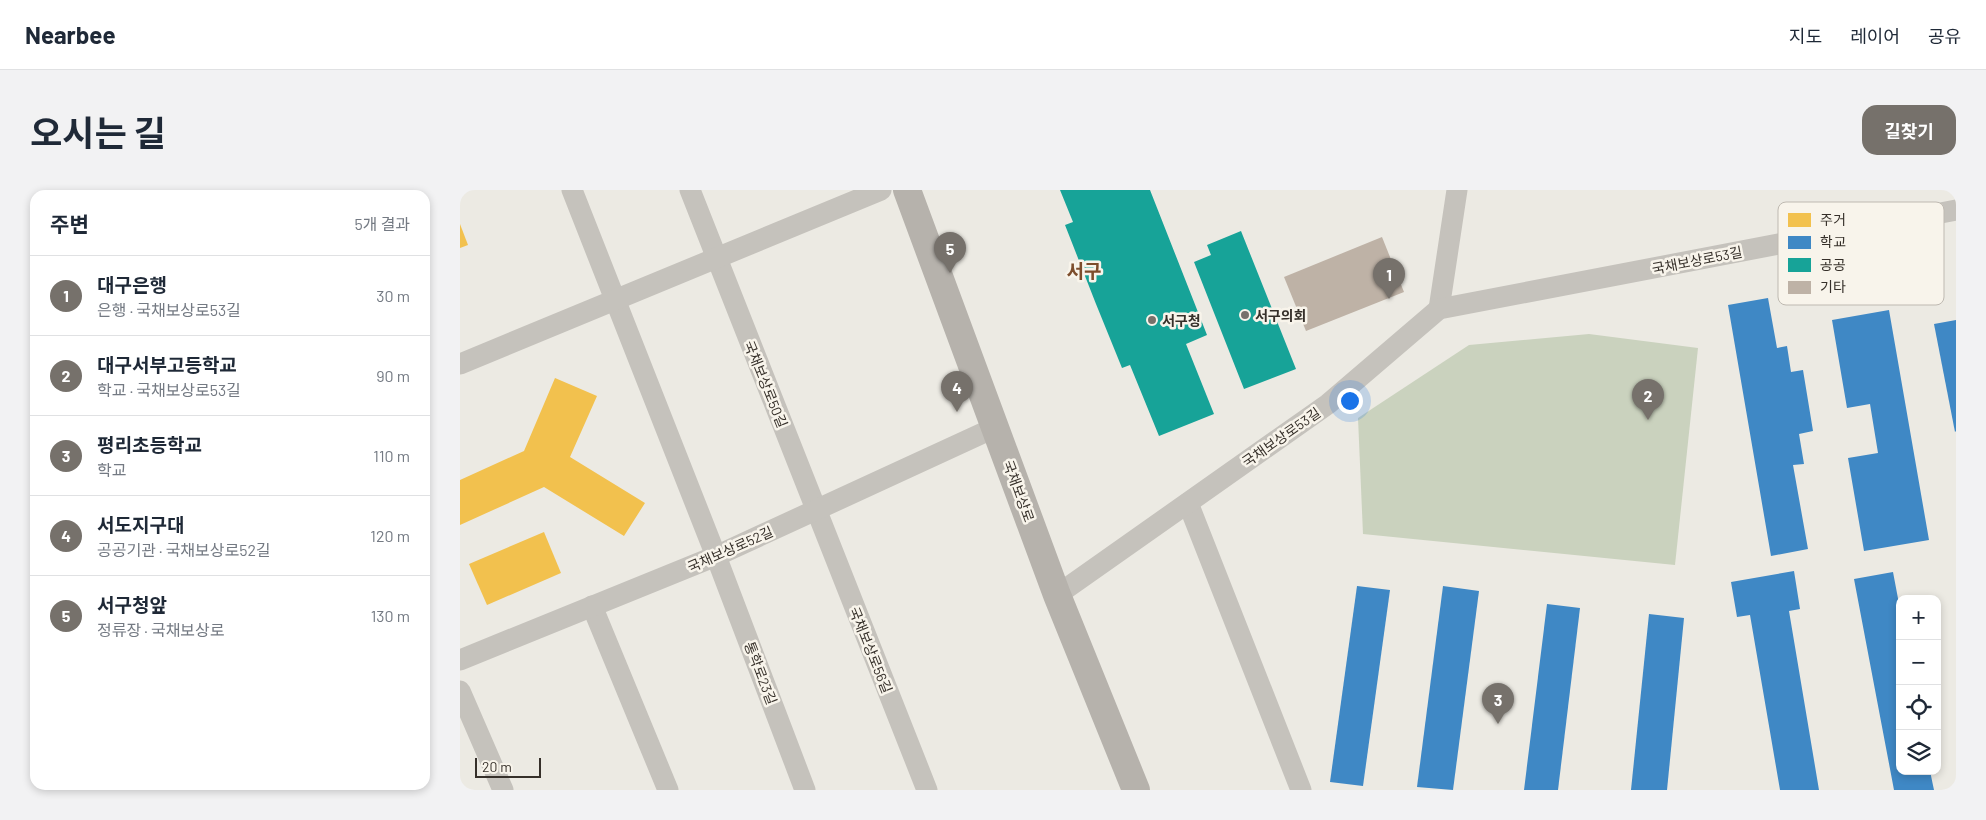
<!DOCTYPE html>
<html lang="ko">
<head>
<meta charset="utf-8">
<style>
	:root { --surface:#fff; --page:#f2f2f3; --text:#1f2937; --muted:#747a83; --line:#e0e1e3; --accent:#76716b }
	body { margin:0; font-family:Barlow,"Noto Sans KR",sans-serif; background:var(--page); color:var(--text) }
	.controls { position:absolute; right:15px; bottom:15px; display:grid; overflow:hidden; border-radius:10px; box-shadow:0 2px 8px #0003 }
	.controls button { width:45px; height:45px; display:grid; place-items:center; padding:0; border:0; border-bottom:1px solid var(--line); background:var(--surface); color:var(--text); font:25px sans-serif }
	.scale { position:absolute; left:15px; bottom:12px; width:66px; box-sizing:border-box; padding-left:5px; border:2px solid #36302a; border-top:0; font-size:14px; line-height:18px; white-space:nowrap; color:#36302a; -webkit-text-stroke:4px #f8f4eb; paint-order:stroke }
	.you { position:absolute; left:889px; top:210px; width:18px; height:18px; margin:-12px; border:4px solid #fff; border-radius:50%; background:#1a73e8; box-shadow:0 0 0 8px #1a73e833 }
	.badge { display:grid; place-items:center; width:32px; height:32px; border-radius:50%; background:var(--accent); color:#fff; font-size:16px; font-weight:700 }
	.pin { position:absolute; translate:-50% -41px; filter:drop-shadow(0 1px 2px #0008) }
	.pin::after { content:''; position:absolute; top:26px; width:18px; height:15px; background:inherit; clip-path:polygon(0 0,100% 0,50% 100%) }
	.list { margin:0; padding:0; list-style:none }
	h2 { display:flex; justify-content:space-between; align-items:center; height:65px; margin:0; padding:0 20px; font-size:21px }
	h2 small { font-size:16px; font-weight:400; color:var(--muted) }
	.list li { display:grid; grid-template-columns:32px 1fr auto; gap:15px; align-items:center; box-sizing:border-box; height:80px; padding:0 20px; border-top:1px solid var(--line) }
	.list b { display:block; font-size:19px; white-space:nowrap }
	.list p { margin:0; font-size:16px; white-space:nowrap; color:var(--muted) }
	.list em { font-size:16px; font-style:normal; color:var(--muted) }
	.icon { flex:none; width:28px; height:28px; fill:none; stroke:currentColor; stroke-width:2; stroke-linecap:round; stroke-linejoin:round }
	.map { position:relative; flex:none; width:1496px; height:600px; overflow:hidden; border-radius:15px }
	header { display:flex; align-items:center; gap:30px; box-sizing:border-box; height:70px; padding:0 25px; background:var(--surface); border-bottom:1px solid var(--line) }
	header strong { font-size:24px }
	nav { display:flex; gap:28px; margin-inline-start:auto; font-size:18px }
	.intro { display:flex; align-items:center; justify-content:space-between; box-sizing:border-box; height:120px; padding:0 30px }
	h1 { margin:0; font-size:35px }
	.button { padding:12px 22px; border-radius:15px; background:var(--accent); color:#fff; font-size:18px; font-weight:700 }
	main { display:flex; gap:30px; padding:0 30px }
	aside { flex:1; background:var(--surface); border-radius:15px; box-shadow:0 2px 8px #0003 }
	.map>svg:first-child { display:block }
	.green { fill:#cad2be }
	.homes { fill:#f2c14e }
	.schools { fill:#3f88c5 }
	.public { fill:#17a398 }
	.building { fill:#beb2a6 }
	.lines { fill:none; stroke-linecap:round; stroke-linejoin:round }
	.minor { stroke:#c5c2bc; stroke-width:21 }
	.secondary { stroke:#b6b2ac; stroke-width:28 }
	.poi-dot { fill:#76716b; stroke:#f8f4eb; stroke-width:2 }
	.labels { text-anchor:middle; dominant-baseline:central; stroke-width:5; stroke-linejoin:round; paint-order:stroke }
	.street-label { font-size:14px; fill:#36302a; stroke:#f8f4eb }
	.poi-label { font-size:14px; font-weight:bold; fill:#36302a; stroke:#f8f4eb; text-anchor:start }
	.district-label { font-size:19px; font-weight:bold; fill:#7c4d2c; stroke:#f8f4eb }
	.key { fill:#f8f4eb; stroke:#beb9b1; stroke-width:1 }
	.key-label { font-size:14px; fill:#36302a }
</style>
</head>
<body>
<header>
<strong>Nearbee</strong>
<nav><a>지도</a><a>레이어</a><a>공유</a></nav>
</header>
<div class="intro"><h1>오시는 길</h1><a class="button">길찾기</a></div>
<main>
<aside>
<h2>주변<small>5개 결과</small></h2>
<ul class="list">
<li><span class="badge">1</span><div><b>대구은행</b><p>은행 · 국채보상로53길</p></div><em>30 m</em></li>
<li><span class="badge">2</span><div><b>대구서부고등학교</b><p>학교 · 국채보상로53길</p></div><em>90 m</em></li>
<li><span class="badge">3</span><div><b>평리초등학교</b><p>학교</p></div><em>110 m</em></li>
<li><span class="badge">4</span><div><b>서도지구대</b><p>공공기관 · 국채보상로52길</p></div><em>120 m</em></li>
<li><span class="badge">5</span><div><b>서구청앞</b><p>정류장 · 국채보상로</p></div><em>130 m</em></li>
</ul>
</aside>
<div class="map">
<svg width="1496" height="600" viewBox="0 0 1496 600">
	<rect width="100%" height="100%" fill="#eceae3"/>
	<!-- green -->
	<path class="green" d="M1129 144 1238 158 1215 375 903 344 898 228 1009 155Z"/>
	<!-- homes -->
	<g class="homes">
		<path d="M0 34 8 55 0 58Z"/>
		<path d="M95 188 137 206 110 267 185 313 164 346 84 297 0 335V290L64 261Z"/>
		<path d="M84 342 101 383 27 415 9 374Z"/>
	</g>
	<!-- schools -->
	<g class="schools">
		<path d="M1308 108 1317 158 1327 156 1331 182 1343 180 1353 241 1339 244 1344 274 1333 275 1348 359 1311 366 1268 115Z"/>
		<path d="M1429 120 1469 350 1404 361 1388 268 1418 263 1410 214 1387 218 1372 130Z"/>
		<path d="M1496 130V241L1495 242 1474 134Z"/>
		<path d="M1334 381 1340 419 1329 421 1359 600H1320L1290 425 1277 427 1271 392Z"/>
		<path d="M1433 382 1440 419V581H1470L1474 600H1434L1394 389Z"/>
		<path d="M897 396 930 400 903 596 870 592Z"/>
		<path d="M983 396 1019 401 993 600 957 597Z"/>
		<path d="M1087 414 1120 418 1098 600H1064Z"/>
		<path d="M1189 424 1224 428 1207 600H1171Z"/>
	</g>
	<!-- public -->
	<g class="public">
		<path d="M600 0H690L747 145 726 154 754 224 699 246 670 175 662 178 636 114 605 35 613 32Z"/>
		<path d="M781 41 836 179 784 199 734 72 751 65 747 55Z"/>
	</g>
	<!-- building -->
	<path class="building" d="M922 47 944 102 846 141 824 87Z"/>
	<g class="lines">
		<!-- minor -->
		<g class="minor">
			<path d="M112 0 256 366 345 600"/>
			<path d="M230 0 467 600"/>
			<path d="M979 119 997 0"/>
			<path d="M0 174 421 0"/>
			<path d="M728 313 841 600"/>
			<path d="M597 405 868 214 979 119 1496 20"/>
			<path d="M132 416 208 600"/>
			<path d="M0 470 256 366 536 237"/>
			<path d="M0 501 43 600"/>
		</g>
		<!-- secondary -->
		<path class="secondary" d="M447 0 597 405 676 600"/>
	</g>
	<!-- markers -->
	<g class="poi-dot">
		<circle cx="785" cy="125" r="5"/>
		<circle cx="692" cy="130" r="5"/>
	</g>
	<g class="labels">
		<!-- street labels -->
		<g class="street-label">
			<text transform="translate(1237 70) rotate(-11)">국채보상로53길</text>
			<text transform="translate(306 194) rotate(68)">국채보상로50길</text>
			<text transform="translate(821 247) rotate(-35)">국채보상로53길</text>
			<text transform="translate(559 301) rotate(70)">국채보상로</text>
			<text transform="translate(270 359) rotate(-24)">국채보상로52길</text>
			<text transform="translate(411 460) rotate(68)">국채보상로56길</text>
			<text transform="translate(301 483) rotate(69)">통학로23길</text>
		</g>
		<!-- poi labels -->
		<g class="poi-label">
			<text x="795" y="125">서구의회</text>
			<text x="702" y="130">서구청</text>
		</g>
		<!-- district labels -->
		<g class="district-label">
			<text x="624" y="80">서구</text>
		</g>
	</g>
	<!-- legend -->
	<rect x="1318" y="12" width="166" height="103" rx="8" class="key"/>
	<rect x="1328" y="23" width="23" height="14" fill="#f2c14e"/>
	<rect x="1328" y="46" width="23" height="13" fill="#3f88c5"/>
	<rect x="1328" y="68" width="23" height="14" fill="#17a398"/>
	<rect x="1328" y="91" width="23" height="13" fill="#beb2a6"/>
	<g class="key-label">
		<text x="1360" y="35">주거</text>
		<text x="1360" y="57">학교</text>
		<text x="1360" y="80">공공</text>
		<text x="1360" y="102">기타</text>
	</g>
</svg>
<div class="controls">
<button>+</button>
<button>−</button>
<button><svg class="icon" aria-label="locate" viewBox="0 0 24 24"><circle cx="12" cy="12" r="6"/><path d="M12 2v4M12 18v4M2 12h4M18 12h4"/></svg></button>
<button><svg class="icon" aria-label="layers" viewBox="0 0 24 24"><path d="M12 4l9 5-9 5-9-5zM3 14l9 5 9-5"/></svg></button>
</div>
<div class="scale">20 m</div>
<div class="you"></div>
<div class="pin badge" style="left:929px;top:109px">1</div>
<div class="pin badge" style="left:1188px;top:230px">2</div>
<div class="pin badge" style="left:1038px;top:534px">3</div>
<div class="pin badge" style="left:497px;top:222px">4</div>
<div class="pin badge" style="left:490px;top:83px">5</div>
</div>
</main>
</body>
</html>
